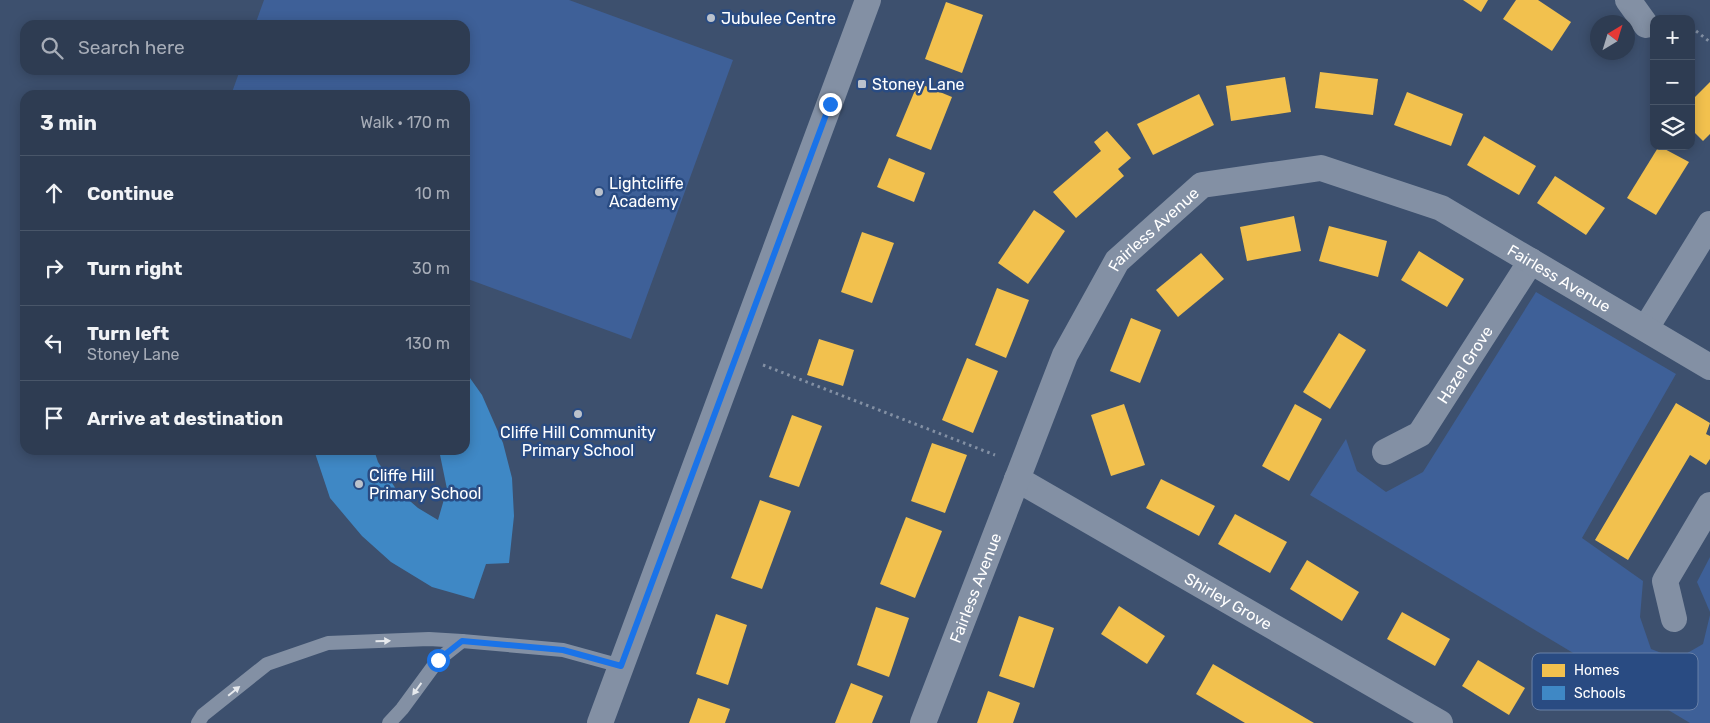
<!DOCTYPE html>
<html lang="en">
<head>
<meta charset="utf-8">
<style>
	:root { --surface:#2e3c52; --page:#3a475c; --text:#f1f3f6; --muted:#a7adb8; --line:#495669 }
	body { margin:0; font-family:Rubik,sans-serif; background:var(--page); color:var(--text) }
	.controls { position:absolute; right:15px; top:15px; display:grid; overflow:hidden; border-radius:10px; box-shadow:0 2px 12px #0003 }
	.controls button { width:45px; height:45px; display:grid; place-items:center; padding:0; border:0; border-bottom:1px solid var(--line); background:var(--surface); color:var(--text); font:25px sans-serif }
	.compass { position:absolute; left:1590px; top:15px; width:45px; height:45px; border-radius:50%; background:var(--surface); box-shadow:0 2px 12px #0003; rotate:38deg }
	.stop { position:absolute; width:15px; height:15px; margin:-11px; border:4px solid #1a73e8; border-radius:50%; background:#fff }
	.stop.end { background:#1a73e8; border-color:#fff; box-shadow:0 1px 5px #0008 }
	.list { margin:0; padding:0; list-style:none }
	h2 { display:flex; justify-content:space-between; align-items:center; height:65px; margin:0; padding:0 20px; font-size:21px }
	h2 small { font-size:16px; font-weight:400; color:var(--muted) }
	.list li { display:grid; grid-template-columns:32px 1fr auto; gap:15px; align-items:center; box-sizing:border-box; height:75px; padding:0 20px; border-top:1px solid var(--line) }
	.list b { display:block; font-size:19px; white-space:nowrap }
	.list p { margin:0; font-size:16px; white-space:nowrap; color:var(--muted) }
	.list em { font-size:16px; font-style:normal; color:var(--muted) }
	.icon { flex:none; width:28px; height:28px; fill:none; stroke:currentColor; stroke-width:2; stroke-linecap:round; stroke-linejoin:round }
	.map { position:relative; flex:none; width:1710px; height:723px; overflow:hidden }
	.search { position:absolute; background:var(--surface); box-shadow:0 2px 12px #0003; left:20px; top:20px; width:450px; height:55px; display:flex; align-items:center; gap:12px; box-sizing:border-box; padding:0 18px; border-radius:15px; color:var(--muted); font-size:19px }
	.panel { position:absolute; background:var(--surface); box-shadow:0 2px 12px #0003; left:20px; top:90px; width:450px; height:365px; border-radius:15px }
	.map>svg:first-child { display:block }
	.green { fill:#3e6098 }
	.homes { fill:#f2c14e }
	.schools { fill:#3f88c5 }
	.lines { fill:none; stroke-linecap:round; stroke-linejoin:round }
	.path { stroke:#8390a4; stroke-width:3; stroke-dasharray:2.5 4; stroke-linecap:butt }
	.lane { stroke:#8390a4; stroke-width:14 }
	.street { stroke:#8390a4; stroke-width:26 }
	.oneway { fill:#e6e9ed }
	.route { stroke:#1a73e8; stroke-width:6 }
	.poi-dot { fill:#bbc2cc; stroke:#294b82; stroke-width:2 }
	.labels { text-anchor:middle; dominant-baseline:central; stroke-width:5; stroke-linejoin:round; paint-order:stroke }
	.poi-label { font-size:16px; fill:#fff; stroke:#294b82; text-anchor:start }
	.street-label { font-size:16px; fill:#fff; stroke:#294b82 }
	.key { fill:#294b82; stroke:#6981a8; stroke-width:1 }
	.key-label { font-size:14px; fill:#fff }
</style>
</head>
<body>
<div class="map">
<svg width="1710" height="723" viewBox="0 0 1710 723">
	<rect width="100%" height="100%" fill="#3d506e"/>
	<!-- green -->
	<g class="green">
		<path d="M264 0H569L733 60 631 339 465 278V95H231L240 70H465V25H255Z"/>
		<path d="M1536 292 1676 374 1582 538 1643 581 1640 617 1651 649 1677 659 1703 644 1710 615V723H1690L1310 495 1346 439 1357 471 1386 492 1423 472Z"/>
		<path d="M1710 557V612L1697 582Z"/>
	</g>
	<!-- homes -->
	<g class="homes">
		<path d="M1463 0H1488L1481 12Z"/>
		<path d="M1516 0H1538L1571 22 1552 51 1503 19Z"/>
		<path d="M946 2 983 15 962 73 925 59Z"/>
		<path d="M1320 72 1378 79 1373 115 1315 108Z"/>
		<path d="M1285 77 1291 112 1231 121 1226 86Z"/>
		<path d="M1710 82V134L1703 141 1691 129V101Z"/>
		<path d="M918 83 952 97 931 150 896 136Z"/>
		<path d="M1407 92 1463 114 1451 146 1394 125Z"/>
		<path d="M1199 94 1214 125 1153 155 1137 124Z"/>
		<path d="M1107 131 1131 158 1118 169 1124 176 1076 218 1053 192 1101 151 1094 142Z"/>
		<path d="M1484 136 1536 166 1519 195 1467 165Z"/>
		<path d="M1659 146 1689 162 1656 215 1627 198Z"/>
		<path d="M889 158 925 173 914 202 877 187Z"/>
		<path d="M1555 176 1605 208 1586 235 1537 203Z"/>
		<path d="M1034 210 1065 231 1028 284 998 263Z"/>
		<path d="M1294 216 1301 251 1247 261 1240 227Z"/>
		<path d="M1329 226 1387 241 1378 277 1319 261Z"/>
		<path d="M862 232 894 243 872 303 841 292Z"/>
		<path d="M1419 251 1464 279 1447 307 1401 280Z"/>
		<path d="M1201 253 1224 279 1178 317 1156 290Z"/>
		<path d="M997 288 1029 300 1006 358 975 345Z"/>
		<path d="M1131 318 1161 330 1140 383 1110 371Z"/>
		<path d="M1339 333 1366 350 1330 409 1303 392Z"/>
		<path d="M819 339 854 350 843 386 807 375Z"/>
		<path d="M967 358 998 371 973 433 942 420Z"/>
		<path d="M1676 403 1710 423 1706 434 1710 436V459L1706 465 1690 455 1628 560 1595 540Z"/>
		<path d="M1124 404 1145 465 1111 476 1091 415Z"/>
		<path d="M1295 404 1322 419 1289 481 1262 466Z"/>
		<path d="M792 415 822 426 799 487 769 477Z"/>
		<path d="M932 443 967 455 945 513 911 501Z"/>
		<path d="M1161 479 1215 506 1199 536 1146 508Z"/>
		<path d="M760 500 791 511 762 589 731 578Z"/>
		<path d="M1235 514 1287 542 1270 573 1218 544Z"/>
		<path d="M906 517 942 531 915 598 880 584Z"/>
		<path d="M1307 560 1359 592 1342 621 1290 589Z"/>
		<path d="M1119 606 1165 636 1147 664 1101 634Z"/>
		<path d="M876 607 909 618 889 677 857 665Z"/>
		<path d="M1402 612 1450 639 1435 666 1387 639Z"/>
		<path d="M716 614 747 625 728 685 696 674Z"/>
		<path d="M1019 616 1054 628 1034 688 999 676Z"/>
		<path d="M1478 660 1525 688 1509 715 1462 686Z"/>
		<path d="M1213 664 1314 723H1245L1196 694Z"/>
		<path d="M851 683 883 696 872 723H835Z"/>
		<path d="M988 691 1020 703 1013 723H977Z"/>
		<path d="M698 698 730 709 725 723H689Z"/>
	</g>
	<!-- schools -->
	<path class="schools" d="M465 371 482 395 503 443 512 478 514 516 509 563 486 564 474 599 432 587 391 562 362 536 330 498 314 450H374L378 462 396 489 418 508 438 520 447 489 439 450H465Z"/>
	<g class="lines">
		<!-- path -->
		<g class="path">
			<path d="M1691 27 1710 42"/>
			<path d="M763 365 995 455"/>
		</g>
		<!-- lane -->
		<g class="lane">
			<path d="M198 723 203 715 267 664 328 643 429 639 462 641 563 650 621 666"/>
			<path d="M389 723 402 709 438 660 462 641"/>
		</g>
		<!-- street -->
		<g class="street">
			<path d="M1628 0 1646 25"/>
			<path d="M1646 328 1710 224"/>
			<path id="s1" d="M1385 452 1420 434 1531 261"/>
			<path id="s2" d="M1017 479 1440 723"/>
			<path d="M1674 619 1665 581 1710 505"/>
			<path d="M600 723 868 0"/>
			<path id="s3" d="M923 723 1065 355 1117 261 1202 185 1321 168 1441 208 1710 367"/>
		</g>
	</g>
	<!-- one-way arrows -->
	<defs><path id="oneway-solid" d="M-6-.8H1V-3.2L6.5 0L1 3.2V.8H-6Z" transform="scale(1.25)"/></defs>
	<g class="oneway">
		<use href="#oneway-solid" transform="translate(383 641) rotate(-2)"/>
		<use href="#oneway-solid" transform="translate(417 689) rotate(126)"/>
		<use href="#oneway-solid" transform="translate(234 691) rotate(-39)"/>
	</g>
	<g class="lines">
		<!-- route -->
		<path class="route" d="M438 660 462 641 563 650 621 666 830 104"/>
	</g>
	<!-- markers -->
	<g class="poi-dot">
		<circle cx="711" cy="18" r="5"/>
		<rect x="857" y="79" width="10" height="10" rx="2.5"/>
		<circle cx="599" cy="192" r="5"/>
		<circle cx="578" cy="414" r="5"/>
		<circle cx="359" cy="484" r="5"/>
	</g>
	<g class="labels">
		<!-- poi labels -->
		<g class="poi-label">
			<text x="721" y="18">Jubulee Centre</text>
			<text x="872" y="84">Stoney Lane</text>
			<text x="609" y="183">Lightcliffe<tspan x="609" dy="18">Academy</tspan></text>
			<text x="578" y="432" text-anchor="middle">Cliffe Hill Community<tspan x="578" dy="18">Primary School</tspan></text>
			<text x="369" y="475">Cliffe Hill<tspan x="369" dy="18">Primary School</tspan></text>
		</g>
		<!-- street labels -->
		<g class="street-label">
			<text stroke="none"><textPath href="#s3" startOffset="550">Fairless Avenue</textPath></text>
			<text stroke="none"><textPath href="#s3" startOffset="1000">Fairless Avenue</textPath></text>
			<text stroke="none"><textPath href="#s1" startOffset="122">Hazel Grove</textPath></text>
			<text stroke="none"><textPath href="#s3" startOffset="145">Fairless Avenue</textPath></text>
			<text stroke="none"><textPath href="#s2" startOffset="244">Shirley Grove</textPath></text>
		</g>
	</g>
	<!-- legend -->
	<rect x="1532" y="653" width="166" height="57" rx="8" class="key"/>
	<rect x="1542" y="664" width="23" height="13" fill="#f2c14e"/>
	<rect x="1542" y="686" width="23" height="14" fill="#3f88c5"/>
	<g class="key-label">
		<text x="1574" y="675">Homes</text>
		<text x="1574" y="698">Schools</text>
	</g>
</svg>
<div class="controls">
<button>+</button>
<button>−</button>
<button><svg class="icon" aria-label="layers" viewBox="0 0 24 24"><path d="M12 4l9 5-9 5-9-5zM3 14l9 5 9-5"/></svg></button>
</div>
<svg class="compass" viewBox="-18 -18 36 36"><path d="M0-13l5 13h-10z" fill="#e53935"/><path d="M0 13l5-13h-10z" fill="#a7adb8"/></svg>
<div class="stop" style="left:438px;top:660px"></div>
<div class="stop end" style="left:830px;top:104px"></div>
<div class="search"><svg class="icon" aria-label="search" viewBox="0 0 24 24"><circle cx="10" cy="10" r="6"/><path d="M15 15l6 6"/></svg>Search here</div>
<section class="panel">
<h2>3 min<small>Walk · 170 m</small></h2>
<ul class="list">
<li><svg class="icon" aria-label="ahead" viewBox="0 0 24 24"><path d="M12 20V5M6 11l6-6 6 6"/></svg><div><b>Continue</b></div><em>10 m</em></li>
<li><svg class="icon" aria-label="right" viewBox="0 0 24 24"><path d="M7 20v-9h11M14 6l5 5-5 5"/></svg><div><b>Turn right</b></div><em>30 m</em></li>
<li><svg class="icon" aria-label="left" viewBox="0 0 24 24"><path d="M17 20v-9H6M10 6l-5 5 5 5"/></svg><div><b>Turn left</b><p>Stoney Lane</p></div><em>130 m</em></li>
<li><svg class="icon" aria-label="arrive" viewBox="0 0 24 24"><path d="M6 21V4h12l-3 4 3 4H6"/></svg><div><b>Arrive at destination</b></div></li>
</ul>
</section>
</div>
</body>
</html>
